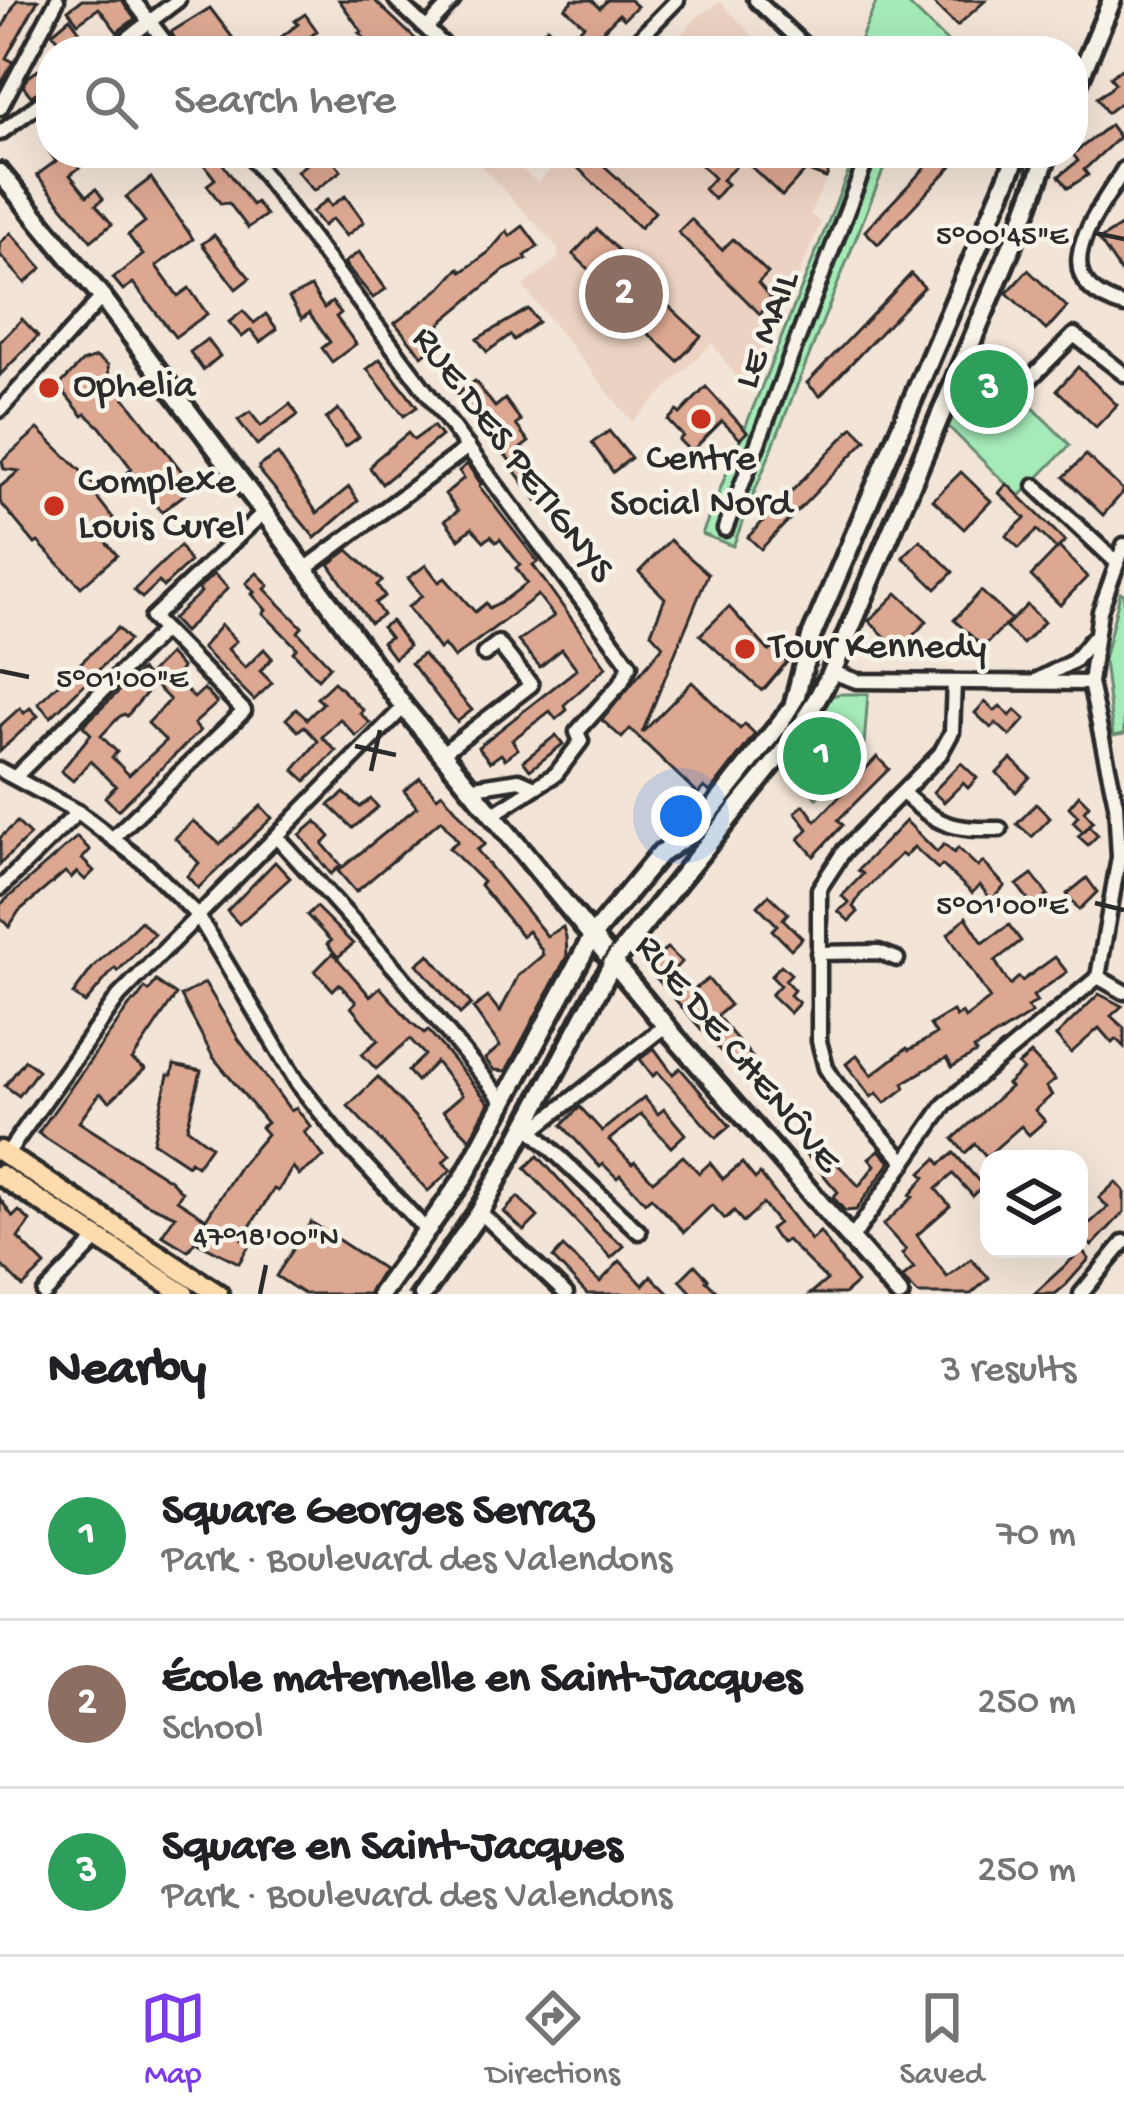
<!DOCTYPE html>
<html lang="en">
<head>
<meta charset="utf-8">
<style>
	:root { --surface:#fff; --page:#f2f2f2; --text:#202124; --muted:#757577; --line:#e0e0e0; --accent:#7c3aed }
	body { margin:0; font-family:"Gochi Hand",sans-serif; background:var(--page); color:var(--text) }
	.controls { position:absolute; right:36px; bottom:36px; display:grid; overflow:hidden; border-radius:24px; box-shadow:0 12px 48px #0002 }
	.controls button { width:108px; height:108px; display:grid; place-items:center; padding:0; border:0; border-bottom:3px solid var(--line); background:var(--surface); color:var(--text); font:60px sans-serif }
	.you { position:absolute; left:681px; top:816px; width:42px; height:42px; margin:-30px; border:9px solid #fff; border-radius:50%; background:#1a73e8; box-shadow:0 0 0 18px #1a73e833 }
	.badge { display:grid; place-items:center; width:78px; height:78px; border-radius:50%; background:var(--accent); color:#fff; font-size:39px; font-weight:700 }
	.pin { position:absolute; translate:-50% -50%; border:6px solid #fff; box-shadow:0 3px 12px #0006 }
	.list { margin:0; padding:0; list-style:none }
	h2 { display:flex; justify-content:space-between; align-items:center; height:156px; margin:0; padding:0 48px; font-size:51px }
	h2 small { font-size:39px; font-weight:400; color:var(--muted) }
	.list li { display:grid; grid-template-columns:78px 1fr auto; gap:36px; align-items:center; box-sizing:border-box; height:168px; padding:0 48px; border-top:3px solid var(--line) }
	.list b { display:block; font-size:45px; white-space:nowrap }
	.list p { margin:0; font-size:39px; white-space:nowrap; color:var(--muted) }
	.list em { font-size:39px; font-style:normal; color:var(--muted) }
	.icon { flex:none; width:66px; height:66px; fill:none; stroke:currentColor; stroke-width:2; stroke-linecap:round; stroke-linejoin:round }
	.map { position:relative; flex:none; width:1124px; height:1294px; overflow:hidden }
	.search { position:absolute; background:var(--surface); box-shadow:0 12px 48px #0002; left:36px; right:36px; top:36px; height:132px; display:flex; align-items:center; gap:30px; box-sizing:border-box; padding:0 42px; border-radius:48px; color:var(--muted); font-size:45px }
	.sheet { height:660px; background:var(--surface) }
	nav { display:flex; justify-content:space-around; align-items:center; box-sizing:border-box; height:168px; border-top:3px solid var(--line); background:var(--surface); font-size:33px; color:var(--muted) }
	nav a { display:grid; justify-items:center; gap:6px }
	nav .on { color:var(--accent) }
	.map>svg:first-child { display:block }
	.built { fill:#ecd2c2 }
	.green { fill:#a5ebb8; stroke:#688b72; stroke-width:3 }
	.building { fill:#dda892; stroke:#2b2b2b; stroke-width:3; fill-rule:evenodd }
	.lines { fill:none; stroke-linecap:round; stroke-linejoin:round }
	.street-casing { stroke:#2b2b2b; stroke-width:21 }
	.secondary-casing { stroke:#2b2b2b; stroke-width:26 }
	.primary-casing { stroke:#2b2b2b; stroke-width:27 }
	.street { stroke:#f7f3e8; stroke-width:12 }
	.secondary { stroke:#f7f3e8; stroke-width:16 }
	.primary { stroke:#fedbac; stroke-width:18 }
	.tram { stroke:#2b2b2b; stroke-width:3 }
	.ticks { fill:none; stroke:#2b2b2b; stroke-width:4.5 }
	.poi-dot { fill:#c8321e; stroke:#f7f3e8; stroke-width:4.5 }
	.labels { text-anchor:middle; dominant-baseline:central; stroke-width:9; stroke-linejoin:round; paint-order:stroke }
	.street-label { font-size:39px; fill:#2b2b2b; stroke:#f7f3e8 }
	.poi-label { font-size:39px; fill:#2b2b2b; stroke:#f7f3e8; text-anchor:start }
	.ticks-label { font-size:30px; text-anchor:middle; fill:#2b2b2b; stroke:#f7f3e8; stroke-width:9; stroke-linejoin:round; paint-order:stroke }
</style>
</head>
<body>
<div class="map">
<svg width="1124" height="1294" viewBox="0 0 1124 1294">
	<rect width="100%" height="100%" fill="#f2e4d7"/>
	<filter id="ink" filterUnits="userSpaceOnUse"><feTurbulence type="fractalNoise" baseFrequency=".00833" numOctaves="2"/><feDisplacementMap in="SourceGraphic" scale="24" xChannelSelector="R" yChannelSelector="G"/><feConvolveMatrix kernelMatrix="1 2 1 2 8 2 1 2 1" color-interpolation-filters="sRGB"/></filter>
	<g filter="url(#ink)">
		<!-- built -->
		<g class="built">
			<path d="M721 2 767 51H665L702 13Z"/>
			<path d="M484 153 492 160 502 153 537 183 567 153H838L810 214 821 223 750 386 736 377 712 343 632 422 523 286 557 259 559 249 475 159Z"/>
		</g>
		<!-- green -->
		<g class="green">
			<path d="M877 0H904L957 51H860L859 43Z"/>
			<path d="M856 153H890L733 546 702 534Z"/>
			<path d="M979 353 1070 445 1019 497 948 426Z"/>
			<path d="M1120 593 1124 594V734L1113 736 1104 660Z"/>
			<path d="M839 694H868L864 745 817 798 781 768 828 697Z"/>
		</g>
		<!-- building -->
		<g class="building">
			<path d="M17 0H38L6 58 13 62 0 86V32Z"/>
			<path d="M82 0H122L135 19 117 32 99 8 78 23 68 10Z"/>
			<path d="M339 0H374L428 51H378L359 33 362 32Z"/>
			<path d="M573 0H592L600 8 607 0H630L637 6 624 19 619 14 597 37 602 42 594 51H554L547 45 538 51 531 44 547 27 565 44 584 25 565 8Z"/>
			<path d="M930 0H986L957 26Z"/>
			<path d="M210 8 232 37 213 51H182L171 32Z"/>
			<path d="M305 14 317 31 310 37 313 41 308 45 313 51H289L280 38 298 24 295 21Z"/>
			<path d="M70 18 84 37 68 50 52 33Z"/>
			<path d="M51 61V84L31 96 23 86 27 78Z"/>
			<path d="M1124 67V100L1107 113 1097 98 1110 89 1115 83 1110 77Z"/>
			<path d="M1110 125 1119 137 1084 170 1088 175 1068 188 1059 176 1078 161 1073 154Z"/>
			<path d="M50 153H76L84 164 70 175 87 196 96 189 103 199 96 205 112 224 91 241 37 175 56 161Z"/>
			<path d="M195 153H215L252 205 256 202 266 215 248 228 229 203 221 204 207 185 215 179Z"/>
			<path d="M590 153 655 212 640 228 577 167Z"/>
			<path d="M689 153H836L826 178 806 170 782 196 743 159 722 180 727 184 714 199 704 189 714 178Z"/>
			<path d="M939 153H964L878 244 865 231Z"/>
			<path d="M333 160 341 171 314 191 297 171 311 161Z"/>
			<path d="M151 178 193 239 156 266 178 296 189 288 207 314 175 337 133 283 123 290 113 278 143 255 128 235 145 222 126 197Z"/>
			<path d="M345 196 364 222 346 236 332 219 323 226 312 212 327 200 331 206Z"/>
			<path d="M691 219 722 250 733 239 768 273 758 283 773 300 760 314 678 232Z"/>
			<path d="M1124 224V277L1099 240Z"/>
			<path d="M523 226 538 246 525 256 527 259 503 271 445 319 432 332 440 342 422 356 395 323 442 287 459 268 462 272 489 252 507 231 510 236Z"/>
			<path d="M597 229 634 266 630 270 701 336 678 361 606 294 610 290 573 254Z"/>
			<path d="M11 233 42 268 25 283 0 255V243Z"/>
			<path d="M214 235 250 278 236 289 202 244Z"/>
			<path d="M359 252 386 289 373 298 344 263Z"/>
			<path d="M1028 270 1067 307 1046 330 1007 293Z"/>
			<path d="M911 274 924 287 820 396 807 383Z"/>
			<path d="M311 287 324 308 332 302 341 313 336 317 356 344 332 362 322 348 330 342 309 313 302 319 289 298Z"/>
			<path d="M528 309 538 322 514 340 510 335 487 352 477 339Z"/>
			<path d="M243 311 254 323 266 314 277 329 260 342 251 330 242 337 229 322Z"/>
			<path d="M22 319 38 336 0 375V342Z"/>
			<path d="M207 339 220 356 203 370 190 352Z"/>
			<path d="M96 357 108 365 109 378 194 487 162 512 127 473 132 469 100 427 86 414 83 416 59 386 82 362Z"/>
			<path d="M380 359 417 407 404 416 367 369Z"/>
			<path d="M1078 367 1117 405 1096 427 1057 390Z"/>
			<path d="M475 381 495 407 505 399 521 421 516 425 529 442 521 448 555 494 540 505 513 469 515 467 457 394Z"/>
			<path d="M706 387 747 432 740 439 722 421 691 452 679 440 683 436 668 420 677 411 680 414Z"/>
			<path d="M290 404 298 415 257 445 238 420 250 412 261 426Z"/>
			<path d="M338 409 359 437 345 447 326 419Z"/>
			<path d="M433 426 441 436 382 484 370 468 375 460 408 433 414 440Z"/>
			<path d="M853 427 866 440 761 549 748 537Z"/>
			<path d="M38 429 88 478 95 487 91 490 121 528 106 542 117 555 81 587 38 542 35 544 0 502V487L19 471 4 469 2 461Z"/>
			<path d="M609 431 631 458 613 472 592 443Z"/>
			<path d="M278 454 317 513 349 487 358 501 315 538 259 470V466Z"/>
			<path d="M1086 455 1124 491 1103 515 1064 477Z"/>
			<path d="M467 464 481 484 479 486 538 562 533 565 606 667 564 705 567 710 556 719 550 711 512 740 518 749 505 759 501 754 490 762 478 747 577 669 562 649 540 667 518 641 554 616 538 595 454 658 444 645 439 649 408 607 422 596 408 578 426 565 439 582 445 578 475 612 486 603 489 608 506 599 527 583 516 568 520 565 500 539 496 542 491 536 484 541 472 528 459 539 445 520 458 511 445 494 464 478 459 471Z"/>
			<path d="M961 472 991 501 964 529 933 500Z"/>
			<path d="M1007 484 1065 541 1057 549 1037 530 1019 548 1006 536 1025 518 999 493Z"/>
			<path d="M670 540 708 574 642 733 692 682 740 729 745 724 755 734 710 792 704 787 698 794 630 729 622 738 602 720 663 646 651 633 665 598 639 572Z"/>
			<path d="M920 540 953 572 936 589 903 557Z"/>
			<path d="M180 546 190 562 163 587 159 582 142 598 134 590Z"/>
			<path d="M1059 547 1087 577 1060 605 1031 576Z"/>
			<path d="M348 550 382 581 377 585 385 596 375 603 383 615 370 623 329 564Z"/>
			<path d="M257 573 269 585 265 589 302 627 298 632 330 666 318 679 293 652 297 648 263 613 266 610 252 594 255 592 246 583Z"/>
			<path d="M214 574 228 588 184 632 172 619 201 592 198 589Z"/>
			<path d="M981 591 1011 619 983 647 954 620Z"/>
			<path d="M897 593 927 621 899 650 869 621Z"/>
			<path d="M1027 605 1044 622 1023 644 1005 627Z"/>
			<path d="M729 607 769 651 772 648 787 662 765 688 761 690 700 635Z"/>
			<path d="M391 621 409 646 394 658 382 642 390 637 382 627Z"/>
			<path d="M221 625 236 641 228 649 245 668 264 649 272 658 260 671 272 683 254 700 202 648Z"/>
			<path d="M118 628 129 640 51 717 38 703Z"/>
			<path d="M169 654 182 668 175 679 194 698 204 689 217 703 194 724 200 731 118 810 105 797 116 786 90 761 73 781 61 771 91 734 83 726 141 670 147 676ZM154 684 170 700 148 723 166 741 129 775 112 757 117 752 101 736 119 717 124 714 127 716Z"/>
			<path d="M423 654 472 710 457 722 411 663Z"/>
			<path d="M334 682 363 710 360 713 370 723 356 736 340 719 322 737 336 751 306 781 294 770 318 741 304 726 298 731 286 719 296 709 307 719 323 703 317 698Z"/>
			<path d="M985 702 995 711 1000 706 1010 716 1015 710 1025 719 1010 736 996 723 991 728 975 713Z"/>
			<path d="M20 708 24 713 30 708 38 716 0 751V726Z"/>
			<path d="M556 735 563 744 530 770 523 761Z"/>
			<path d="M877 757 889 769 838 820 843 825 814 856 799 839 808 829 795 812 804 805 816 821Z"/>
			<path d="M1011 759 1030 777 1016 792 997 773Z"/>
			<path d="M961 763 977 778 968 788 963 783 944 802 933 792Z"/>
			<path d="M420 778 437 797 442 793 485 844 477 850 547 936 563 927 566 937 567 956 506 1071 494 1070 485 1059 500 1046 473 1008 488 997 500 1012 518 976 543 955 541 949 528 931 522 936 480 885 483 882 449 848 458 841 441 820 356 892 338 871 417 807 404 791Z"/>
			<path d="M344 793 360 807 371 799 378 807 353 828 329 805Z"/>
			<path d="M1079 795 1089 805 1084 811 1093 821 1084 831 1089 826 1098 835 1088 845 1078 836 1083 832 1073 822 1078 816 1069 807Z"/>
			<path d="M1036 804 1050 818 1032 837 1017 824Z"/>
			<path d="M261 806 272 818 198 888 187 876 199 863 175 838 193 821 220 844Z"/>
			<path d="M316 821 330 837 323 844 341 865 331 874 300 835Z"/>
			<path d="M906 821 937 852 944 844 954 853 958 848 978 867 983 862 1005 886 991 900 980 885 972 893 942 865 938 869 914 847 905 857 901 854 860 895 853 907 858 912 849 921 838 911 849 903 842 896 863 874 858 870Z"/>
			<path d="M17 822 30 835 0 864V838Z"/>
			<path d="M77 837 90 850 82 859 94 871 85 880 77 872 71 878 65 872 19 911 9 927 0 917V905Z"/>
			<path d="M275 862 290 878 239 924 227 911Z"/>
			<path d="M1032 874 1048 895 1033 906 1017 885Z"/>
			<path d="M1087 878 1097 892 1079 910 1067 894Z"/>
			<path d="M769 895 788 913 783 919 802 938 791 949 772 930 777 925 758 906Z"/>
			<path d="M316 907 353 944 338 957 327 944 331 941 307 915Z"/>
			<path d="M966 917 983 943 1009 925 1021 941 995 961 1010 985 1019 977 1022 981 1055 957 1067 972 1033 996 1037 1002 1027 1007 1032 1013 974 1049 976 1053 952 1067 947 1058 935 1064 903 1083 905 1088 885 1103 877 1093 871 1097 846 1064 857 1055 872 1075 907 1048 909 1050 936 1034 930 1025 953 1011 956 1017 962 1013 965 1018 990 999 948 934Z"/>
			<path d="M141 921 154 934 118 971 115 968 85 1003 73 994 93 967Z"/>
			<path d="M667 948 682 962 672 971 691 992 708 979 730 1005 717 1016 752 1057 737 1070 645 965Z"/>
			<path d="M333 953 370 996 380 987 412 1023 424 1033 428 1030 489 1103 470 1139 443 1111 462 1095 436 1062 417 1081 408 1071 425 1055 410 1039 376 1069 362 1054 378 1040 351 1007 356 1002 339 984 333 990 315 971Z"/>
			<path d="M429 954 471 1004 460 1014 417 964Z"/>
			<path d="M781 965 791 974 785 980 794 990 790 995 799 1003 790 1013 771 995 780 985 771 976Z"/>
			<path d="M156 981 176 995 132 1060 145 1069 110 1101 100 1093 79 1122 170 1180 182 1192 177 1200 206 1219 240 1166 267 1134 261 1127 267 1123 213 1057 181 996 205 983 239 1040 291 1111 296 1108 311 1127 304 1132 324 1157 299 1175 293 1167 278 1191 274 1189 242 1239 250 1244 239 1263 195 1241 188 1251 162 1235 175 1216 145 1203 38 1133 133 1001 135 1002 145 988 149 991Z"/>
			<path d="M1099 994 1122 1006 1111 1016 1124 1028V1047L1116 1039 1112 1043 1099 1028 1071 1053 1056 1036Z"/>
			<path d="M654 1048 673 1074 680 1068 730 1126 716 1138 658 1072 653 1076 640 1059Z"/>
			<path d="M1031 1054 1055 1080 1046 1087 1052 1095 1035 1110 1045 1121 1029 1135 1021 1126 986 1157 975 1144 965 1153 953 1139 1010 1087 1007 1084 1023 1070 1018 1065Z"/>
			<path d="M25 1060 38 1070 19 1096 5 1086Z"/>
			<path d="M174 1065 201 1071 187 1128 211 1146 197 1166 190 1161 188 1165 153 1142 168 1075H172Z"/>
			<path d="M378 1077 450 1155 443 1162 451 1170 428 1191 348 1106Z"/>
			<path d="M644 1097 658 1114 664 1109 685 1134 671 1147 641 1114 609 1140 632 1164 635 1162 653 1181 683 1156 699 1173 710 1163 723 1179 742 1163 755 1179 760 1174 811 1240 820 1232 857 1283 844 1294H810L827 1280 787 1240 782 1243 776 1238 770 1229 778 1223 763 1204 743 1222 734 1211 725 1219 712 1205 684 1232 651 1197 645 1202 620 1175 617 1178 603 1164 600 1167 562 1125 580 1107 602 1131Z"/>
			<path d="M816 1142 859 1186 875 1165 869 1158 879 1150 890 1162 856 1210 845 1211 833 1197 838 1192 804 1152Z"/>
			<path d="M954 1153 983 1186 973 1196 953 1174 936 1189 950 1206 917 1235 947 1277 971 1259 989 1278 971 1294H918L902 1278 914 1268 902 1254 906 1250 883 1225 913 1197 910 1195 925 1177 921 1173 936 1159 940 1164Z"/>
			<path d="M538 1156 605 1231 624 1246 611 1258 525 1168Z"/>
			<path d="M1116 1182 1124 1191V1212L1092 1246 1080 1232 1108 1207 1099 1198Z"/>
			<path d="M518 1197 538 1217 524 1231 504 1212Z"/>
			<path d="M0 1199 13 1217 19 1211 30 1221 18 1238 45 1265 23 1287 0 1264Z"/>
			<path d="M311 1222 383 1269 368 1294H304L276 1276Z"/>
			<path d="M563 1247 600 1282 620 1261 643 1285 651 1276 669 1294H587L553 1258Z"/>
			<path d="M1082 1250 1089 1259 1066 1285 1055 1294H1034Z"/>
			<path d="M695 1265 708 1279 706 1281 719 1294H693L680 1280Z"/>
		</g>
		<g class="lines">
			<defs>
				<g id="street">
					<path d="M133 0 172 51"/>
					<path d="M396 0 450 51"/>
					<path d="M756 0 810 51"/>
					<path d="M427 28 453 0"/>
					<path d="M111 51 178 0"/>
					<path d="M627 51 677 0"/>
					<path d="M0 108 57 0"/>
					<path d="M0 133 51 95"/>
					<path d="M248 153 630 665 621 683 577 732 581 741 556 774 495 813"/>
					<path d="M1124 169C1096 217 1039 280 1124 306"/>
					<path d="M1025 384 1074 335 1124 374"/>
					<path d="M0 410 102 297"/>
					<path d="M1035 486 1117 563"/>
					<path d="M725 529 869 153"/>
					<path d="M305 569 468 447"/>
					<path d="M832 672 857 681 1090 683"/>
					<path d="M1037 680 1074 661 1091 640"/>
					<path d="M445 751 531 685 498 643 484 654"/>
					<path d="M0 770 78 812 147 865 198 916 298 1084 345 1143 427 1231"/>
					<path d="M16 776 164 630 152 618 264 512"/>
					<path d="M474 787 519 780 535 787"/>
					<path d="M903 793C939 826 951 830 1000 829"/>
					<path d="M113 838 244 711 164 630"/>
					<path d="M278 838 400 974 504 1102"/>
					<path d="M0 888 78 812"/>
					<path d="M818 953 879 952 897 959"/>
					<path d="M1098 977 1119 857 1116 804 1090 683 1100 611 1124 545"/>
					<path d="M1098 977 1124 992"/>
					<path d="M527 1126 639 1232"/>
					<path d="M534 1129 665 1026"/>
					<path d="M6 1155 119 996 404 707"/>
					<path d="M905 1162 837 1085 826 1068 819 1041V889L844 851 940 754 952 732 954 683"/>
					<path d="M480 1212 566 1294"/>
					<path d="M850 1241 945 1104 1098 977"/>
					<path d="M44 1294 97 1239"/>
					<path d="M1081 1294 1124 1242"/>
				</g>
				<g id="secondary">
					<path d="M1073 94 1112 0"/>
					<path d="M0 173 102 297 264 512 404 707 673 1035 899 1294"/>
					<path d="M381 1294 463 1179 593 935 659 855 697 829 793 707 811 637 1018 153"/>
					<path d="M423 1294 480 1212 614 961 798 732 832 672 1025 215 1048 153"/>
				</g>
				<g id="primary">
					<path d="M0 1151 218 1294"/>
					<path d="M0 1175 184 1294"/>
				</g>
			</defs>
			<!-- street casing -->
			<use href="#street" class="street-casing"/>
			<!-- secondary casing -->
			<use href="#secondary" class="secondary-casing"/>
			<!-- primary casing -->
			<use href="#primary" class="primary-casing"/>
			<!-- street -->
			<use href="#street" class="street"/>
			<!-- secondary -->
			<use href="#secondary" class="secondary"/>
			<!-- primary -->
			<use href="#primary" class="primary"/>
			<!-- tram -->
			<g class="tram">
				<path d="M745 0 799 51"/>
				<path d="M408 1294 475 1196 592 975 625 929 776 747 811 690 1008 226 1027 173V153"/>
			</g>
		</g>
	</g>
	<!-- ticks -->
	<path class="ticks" d="M1095 233 1124 239M0 671 29 677M355 746 396 755M371 771 380 730M1095 903 1124 910M260 1294 266 1265"/>
	<!-- markers -->
	<g class="poi-dot">
		<circle cx="49" cy="388" r="12"/>
		<circle cx="701" cy="419" r="12"/>
		<circle cx="54" cy="506" r="12"/>
		<circle cx="745" cy="649" r="12"/>
	</g>
	<g class="labels">
		<!-- street labels -->
		<g class="street-label">
			<text transform="translate(769 331) rotate(-69)">LE MAIL</text>
			<text transform="translate(511 456) rotate(53)">RUE DES PETIGNYS</text>
			<text transform="translate(736 1055) rotate(50)">RUE DE CHENÔVE</text>
		</g>
		<!-- poi labels -->
		<g class="poi-label">
			<text x="73" y="388">Ophelia</text>
			<text x="701" y="461" text-anchor="middle">Centre<tspan x="701" dy="45">Social Nord</tspan></text>
			<text x="78" y="484">Complexe<tspan x="78" dy="45">Louis Curel</tspan></text>
			<text x="769" y="649">Tour Kennedy</text>
		</g>
	</g>
	<g class="ticks-label">
		<text x="1002" y="244">5°00'45"E</text>
		<text x="122" y="687">5°01'00"E</text>
		<text x="1002" y="914">5°01'00"E</text>
		<text x="266" y="1245">47°18'00"N</text>
	</g>
</svg>
<div class="controls">
<button><svg class="icon" aria-label="layers" viewBox="0 0 24 24"><path d="M12 4l9 5-9 5-9-5zM3 14l9 5 9-5"/></svg></button>
</div>
<div class="you"></div>
<div class="pin badge" style="left:822px;top:756px;background:#2e9e5b">1</div>
<div class="pin badge" style="left:624px;top:294px;background:#8d6e63">2</div>
<div class="pin badge" style="left:989px;top:389px;background:#2e9e5b">3</div>
<div class="search"><svg class="icon" aria-label="search" viewBox="0 0 24 24"><circle cx="10" cy="10" r="6"/><path d="M15 15l6 6"/></svg>Search here</div>
</div>
<section class="sheet">
<h2>Nearby<small>3 results</small></h2>
<ul class="list">
<li><span class="badge" style="background:#2e9e5b">1</span><div><b>Square Georges Serraz</b><p>Park · Boulevard des Valendons</p></div><em>70 m</em></li>
<li><span class="badge" style="background:#8d6e63">2</span><div><b>École maternelle en Saint-Jacques</b><p>School</p></div><em>250 m</em></li>
<li><span class="badge" style="background:#2e9e5b">3</span><div><b>Square en Saint-Jacques</b><p>Park · Boulevard des Valendons</p></div><em>250 m</em></li>
</ul>
</section>
<nav>
<a class="on"><svg class="icon" aria-label="map" viewBox="0 0 24 24"><path d="M3 6l6-2 6 2 6-2v14l-6 2-6-2-6 2zM9 4v14M15 6v14"/></svg>Map</a>
<a><svg class="icon" aria-label="directions" viewBox="0 0 24 24"><path d="M12 3l9 9-9 9-9-9zM9 14v-3h6M13 9l2 2-2 2"/></svg>Directions</a>
<a><svg class="icon" aria-label="saved" viewBox="0 0 24 24"><path d="M7 4h10v16l-5-4-5 4z"/></svg>Saved</a>
</nav>
</body>
</html>
